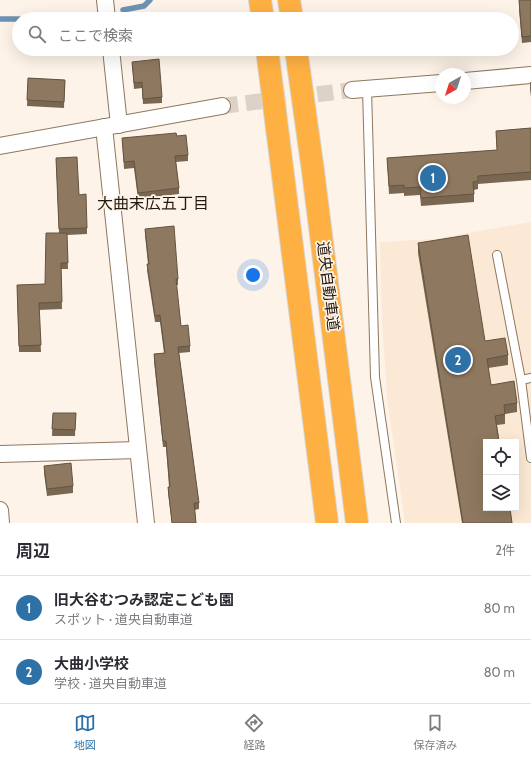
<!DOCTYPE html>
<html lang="ja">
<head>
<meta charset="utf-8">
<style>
	:root { --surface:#fff; --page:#f2f2f3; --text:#2b2b33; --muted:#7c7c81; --line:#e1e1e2; --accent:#2e71a7 }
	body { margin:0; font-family:Cabin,"Noto Sans JP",sans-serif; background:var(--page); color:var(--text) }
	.controls { position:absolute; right:12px; bottom:12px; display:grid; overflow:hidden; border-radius:0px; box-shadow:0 4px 16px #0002 }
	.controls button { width:36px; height:36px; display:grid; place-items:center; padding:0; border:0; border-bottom:1px solid var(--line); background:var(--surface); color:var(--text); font:20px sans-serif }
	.compass { position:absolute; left:435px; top:68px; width:36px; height:36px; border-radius:50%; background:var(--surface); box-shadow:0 4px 16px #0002; rotate:219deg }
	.you { position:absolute; left:253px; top:275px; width:14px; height:14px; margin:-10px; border:3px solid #fff; border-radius:50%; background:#1a73e8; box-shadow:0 0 0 6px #1a73e833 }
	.badge { display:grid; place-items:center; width:26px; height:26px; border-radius:50%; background:var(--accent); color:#fff; font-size:13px; font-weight:700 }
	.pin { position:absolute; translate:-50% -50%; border:2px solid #fff; box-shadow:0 1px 4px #0006 }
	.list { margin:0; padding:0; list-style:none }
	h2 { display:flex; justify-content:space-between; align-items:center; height:52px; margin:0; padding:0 16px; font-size:17px }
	h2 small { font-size:13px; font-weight:400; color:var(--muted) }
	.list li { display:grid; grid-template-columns:26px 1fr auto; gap:12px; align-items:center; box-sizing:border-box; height:64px; padding:0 16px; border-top:1px solid var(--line) }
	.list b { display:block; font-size:15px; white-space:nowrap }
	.list p { margin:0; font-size:13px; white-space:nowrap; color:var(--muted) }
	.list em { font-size:13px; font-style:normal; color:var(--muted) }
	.icon { flex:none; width:22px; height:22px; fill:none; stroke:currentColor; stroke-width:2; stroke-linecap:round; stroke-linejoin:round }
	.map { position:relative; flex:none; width:531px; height:523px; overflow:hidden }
	.search { position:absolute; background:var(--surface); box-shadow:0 4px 16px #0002; left:12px; right:12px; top:12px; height:44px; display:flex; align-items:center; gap:10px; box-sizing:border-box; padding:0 14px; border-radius:22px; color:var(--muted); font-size:15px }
	.sheet { height:180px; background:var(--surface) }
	nav { display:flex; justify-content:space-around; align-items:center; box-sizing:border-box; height:56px; border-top:1px solid var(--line); background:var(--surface); font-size:11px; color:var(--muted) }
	nav a { display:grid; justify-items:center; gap:2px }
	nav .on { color:var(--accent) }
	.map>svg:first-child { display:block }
	.built { fill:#fbe9d5; fill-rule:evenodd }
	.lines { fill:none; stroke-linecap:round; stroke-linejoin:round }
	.stream { stroke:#6d93b4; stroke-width:5.5 }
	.minor-tunnel { stroke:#dcd2c8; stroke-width:16; stroke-dasharray:16 8; stroke-linecap:butt }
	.service-casing { stroke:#8e785f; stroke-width:10 }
	.minor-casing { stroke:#8e785f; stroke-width:18 }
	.motorway-casing { stroke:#d7d6d4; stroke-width:24 }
	.service { stroke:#fff; stroke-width:8 }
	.minor { stroke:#fff; stroke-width:16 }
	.motorway { stroke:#feb043; stroke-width:22 }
	.wall { fill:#7a6752 }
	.building { fill:#8e785f; stroke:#635442 }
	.labels { text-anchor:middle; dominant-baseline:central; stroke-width:3.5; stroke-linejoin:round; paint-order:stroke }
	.street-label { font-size:15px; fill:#231a10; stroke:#fdf3e8 }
	.neighbourhood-label { font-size:16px; fill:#231a10; stroke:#fdf3e8 }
</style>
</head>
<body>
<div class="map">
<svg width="531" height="523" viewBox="0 0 531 523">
	<rect width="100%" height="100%" fill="#fdf3e8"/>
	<!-- built -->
	<path class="built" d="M531 222V523H405L387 397 382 322 380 242 434 239ZM486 442H516V508H486Z"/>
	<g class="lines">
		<!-- stream -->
		<g class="stream">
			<path d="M123 10 144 6 150 0"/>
			<path d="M0 19H19"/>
		</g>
		<!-- minor-tunnel -->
		<path class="minor-tunnel" d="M222 106 352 90"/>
		<defs>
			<g id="service">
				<path d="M367 89 375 377 396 523"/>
				<path d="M497 255 521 380"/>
				<path d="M531 378 521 380 531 458"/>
			</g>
			<g id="minor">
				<path d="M105 0 107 19"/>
				<path d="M111 49 119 125"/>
				<path d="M465 81 531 75"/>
				<path d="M352 90 441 83"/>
				<path d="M104 127 146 523"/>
				<path d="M0 146 222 106"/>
				<path d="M0 454 138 450"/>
				<path d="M0 510 1 523"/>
			</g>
			<g id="motorway">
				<path d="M260 0 263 19"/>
				<path d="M289 0 292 19"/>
				<path d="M267 49 327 523"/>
				<path d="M296 49 313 171 357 523"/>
			</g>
		</defs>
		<!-- service casing -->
		<use href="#service" class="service-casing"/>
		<!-- minor casing -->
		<use href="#minor" class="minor-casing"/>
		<!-- motorway casing -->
		<use href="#motorway" class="motorway-casing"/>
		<!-- service -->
		<use href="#service" class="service"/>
		<!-- minor -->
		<use href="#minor" class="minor"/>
		<!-- motorway -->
		<use href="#motorway" class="motorway"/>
	</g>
	<!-- wall -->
	<g class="wall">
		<path d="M519 0H531V42L522 43 519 10Z"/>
		<path d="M132 62 162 97V103L143 104 142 88 134 89Z"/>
		<path d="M28 78 65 80 64 108 27 106Z"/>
		<path d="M530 82H531V97L530 90Z"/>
		<path d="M531 128V180L478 184V189L474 190V202L421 206 420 195 404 196V193L389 194 387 158 497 150 496 131Z"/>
		<path d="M177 136 188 155V161L176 162 179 188V194L138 199 134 168 124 169 122 138Z"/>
		<path d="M56 158 79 195 87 228V234L67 235 68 269H61L62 309 39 310 41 352H19L17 292 45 284 59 233Z"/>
		<path d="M145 229 178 279V285H176L181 326 190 346V352L179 353 199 503V509L195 510 196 523H172L168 493V487H169L166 447H163L154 361V354L164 353 160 322H155L147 270V264H148L145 235Z"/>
		<path d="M418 243 485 341 508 355V365L488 368 491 385 517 403V412L505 414V424L497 425 512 523H462L418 253Z"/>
		<path d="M53 413H76L75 436H52Z"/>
		<path d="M44 466 73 486V493L47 496 44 473Z"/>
	</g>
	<!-- building -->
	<g class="building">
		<path d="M519 0H531V36L522 37Z"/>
		<path d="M159 59 162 97 143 99 142 82 134 83 132 62Z"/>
		<path d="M28 78 65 80 64 102 27 100Z"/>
		<path d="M531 128V172L478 176V181L473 182 474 194 421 198 420 187 404 188V185L389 186 387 158 497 150 496 131Z"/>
		<path d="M176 133 177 136 186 135 188 155 175 156 179 188 138 193 134 161 124 162 122 138Z"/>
		<path d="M77 157 79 195 86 194 87 228 59 229 56 158Z"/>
		<path d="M174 226 178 279H176L181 326 188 325 190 346 178 347 199 503H194L196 523H172L168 487H170L166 441H163L154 354 165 353 160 315 155 316 147 264H149L145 229Z"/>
		<path d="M46 233H67L68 263H61L62 302 39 303 41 345 19 346 17 285 45 284Z"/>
		<path d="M468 235 485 341 505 338 508 355 487 359 491 385 514 381 517 403 504 405 505 414 495 416 499 442H486V508H510L512 523H463L418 243Z"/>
		<path d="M53 413H76L75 430 52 429Z"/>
		<path d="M71 463 73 486 47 489 44 466Z"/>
	</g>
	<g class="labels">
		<!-- street labels -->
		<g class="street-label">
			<text transform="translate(328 286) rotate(83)">道央自動車道</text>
		</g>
		<!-- neighbourhood labels -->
		<g class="neighbourhood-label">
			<text x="153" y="203">大曲末広五丁目</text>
		</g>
	</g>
</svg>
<div class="controls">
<button><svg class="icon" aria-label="locate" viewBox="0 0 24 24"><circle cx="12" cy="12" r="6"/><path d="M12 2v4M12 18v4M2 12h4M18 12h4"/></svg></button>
<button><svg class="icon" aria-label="layers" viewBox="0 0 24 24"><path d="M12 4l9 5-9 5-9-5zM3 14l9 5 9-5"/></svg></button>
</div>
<svg class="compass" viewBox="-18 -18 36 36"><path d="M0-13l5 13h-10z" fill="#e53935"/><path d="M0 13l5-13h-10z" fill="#7c7c81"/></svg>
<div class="you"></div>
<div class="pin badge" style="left:433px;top:178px">1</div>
<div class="pin badge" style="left:458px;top:360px">2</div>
<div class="search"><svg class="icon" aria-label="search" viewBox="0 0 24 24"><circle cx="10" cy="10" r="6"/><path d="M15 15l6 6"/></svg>ここで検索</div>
</div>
<section class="sheet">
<h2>周辺<small>2件</small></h2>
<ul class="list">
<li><span class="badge">1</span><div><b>旧大谷むつみ認定こども園</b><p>スポット · 道央自動車道</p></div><em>80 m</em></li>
<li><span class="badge">2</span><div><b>大曲小学校</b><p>学校 · 道央自動車道</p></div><em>80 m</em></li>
</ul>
</section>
<nav>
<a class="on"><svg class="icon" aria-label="map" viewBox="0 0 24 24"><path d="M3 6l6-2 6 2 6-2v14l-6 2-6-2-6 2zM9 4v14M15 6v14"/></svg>地図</a>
<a><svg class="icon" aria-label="directions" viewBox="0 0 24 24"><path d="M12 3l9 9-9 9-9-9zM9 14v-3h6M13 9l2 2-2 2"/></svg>経路</a>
<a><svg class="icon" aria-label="saved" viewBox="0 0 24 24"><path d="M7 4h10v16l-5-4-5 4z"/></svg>保存済み</a>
</nav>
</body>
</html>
